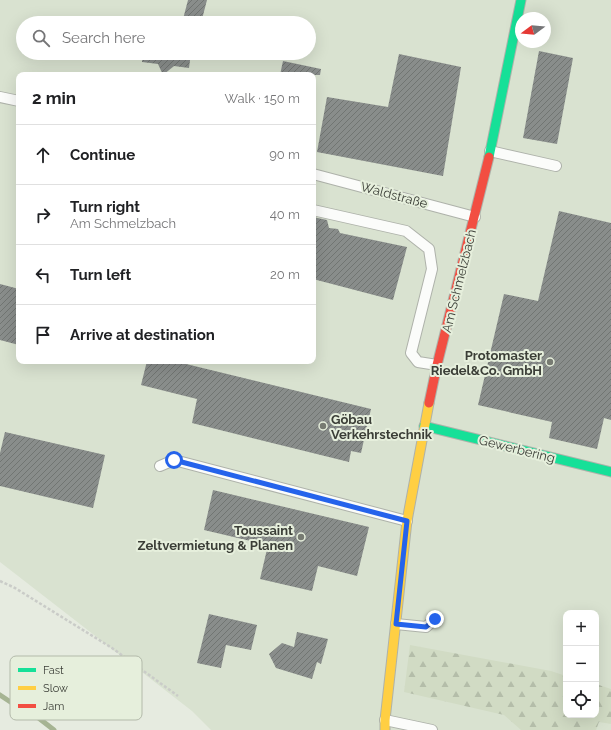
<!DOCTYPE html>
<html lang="en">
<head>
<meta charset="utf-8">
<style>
	:root { --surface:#fff; --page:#f2f2f2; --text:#202124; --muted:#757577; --line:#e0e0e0 }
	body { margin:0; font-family:Raleway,sans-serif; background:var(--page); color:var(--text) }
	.controls { position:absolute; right:12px; bottom:12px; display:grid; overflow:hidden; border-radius:8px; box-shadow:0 4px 16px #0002 }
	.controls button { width:36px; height:36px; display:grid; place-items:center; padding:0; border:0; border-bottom:1px solid var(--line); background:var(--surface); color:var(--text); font:20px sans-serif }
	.compass { position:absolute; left:515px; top:12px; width:36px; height:36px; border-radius:50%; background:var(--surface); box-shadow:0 4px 16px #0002; rotate:254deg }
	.stop { position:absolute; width:12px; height:12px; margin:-9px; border:3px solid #2563eb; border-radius:50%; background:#fff }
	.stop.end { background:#2563eb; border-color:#fff; box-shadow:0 1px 4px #0008 }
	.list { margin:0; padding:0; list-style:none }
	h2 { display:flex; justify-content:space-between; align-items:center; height:52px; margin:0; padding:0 16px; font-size:17px }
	h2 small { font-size:13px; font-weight:400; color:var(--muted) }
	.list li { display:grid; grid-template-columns:26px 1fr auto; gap:12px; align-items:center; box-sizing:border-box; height:60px; padding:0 16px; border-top:1px solid var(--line) }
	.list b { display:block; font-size:15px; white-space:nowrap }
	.list p { margin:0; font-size:13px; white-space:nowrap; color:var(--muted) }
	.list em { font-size:13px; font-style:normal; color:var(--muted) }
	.icon { flex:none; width:22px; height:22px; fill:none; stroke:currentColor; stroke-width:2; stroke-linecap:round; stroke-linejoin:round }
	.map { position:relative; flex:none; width:611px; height:730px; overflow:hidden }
	.search { position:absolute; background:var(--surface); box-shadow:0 4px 16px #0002; left:16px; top:16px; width:300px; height:44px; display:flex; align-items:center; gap:10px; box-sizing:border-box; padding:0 14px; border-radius:22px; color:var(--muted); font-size:15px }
	.panel { position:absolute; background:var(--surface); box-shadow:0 4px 16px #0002; left:16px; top:72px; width:300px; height:292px; border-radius:8px }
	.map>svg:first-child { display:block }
	.built { fill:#d9e2d0; fill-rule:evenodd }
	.forest { fill:url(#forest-firs) }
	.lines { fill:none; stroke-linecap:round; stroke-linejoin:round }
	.stream { stroke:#a6b493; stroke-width:5 }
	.building { fill:url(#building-hatch) }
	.lane-casing { stroke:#aeb2aa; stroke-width:12 }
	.fast-casing { stroke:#aeb2aa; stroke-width:11 }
	.slow-casing { stroke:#aeb2aa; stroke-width:11 }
	.jam-casing { stroke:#aeb2aa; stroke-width:11 }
	.path { stroke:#caccc8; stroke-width:2.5; stroke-dasharray:3 2; stroke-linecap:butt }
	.lane { stroke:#fbfcfa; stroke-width:10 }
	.fast { stroke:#16e098; stroke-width:9 }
	.slow { stroke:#ffcf43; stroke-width:9 }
	.jam { stroke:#f24e42; stroke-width:9 }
	.route { stroke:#2563eb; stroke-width:5 }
	.poi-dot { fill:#777b72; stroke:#e6efdc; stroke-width:1.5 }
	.labels { text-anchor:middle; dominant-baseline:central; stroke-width:4; stroke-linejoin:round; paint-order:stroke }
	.street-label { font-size:13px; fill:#3b3e37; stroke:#e6efdc }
	.poi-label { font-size:13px; font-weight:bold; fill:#3b3e37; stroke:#e6efdc; text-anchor:end }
	.key { fill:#e6efdc; stroke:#b3baaa; stroke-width:1 }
	.key-label { font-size:11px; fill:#3b3e37 }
</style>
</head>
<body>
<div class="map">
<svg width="611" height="730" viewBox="0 0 611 730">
	<defs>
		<pattern id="forest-firs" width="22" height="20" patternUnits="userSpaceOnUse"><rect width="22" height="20" fill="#d1dbc4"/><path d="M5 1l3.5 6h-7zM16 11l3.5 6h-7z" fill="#b4bda9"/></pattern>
		<pattern id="building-hatch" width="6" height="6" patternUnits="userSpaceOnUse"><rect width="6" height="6" fill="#898d8b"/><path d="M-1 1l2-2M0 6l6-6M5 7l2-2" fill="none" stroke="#717572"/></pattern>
	</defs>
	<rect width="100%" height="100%" fill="#e6ebe0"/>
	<!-- built -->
	<path class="built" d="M0 0H611V730H211L192 711 0 562ZM521 18H545V42H521ZM23 23H309V53H23ZM19 75H313V361H19ZM566 613H596V715H566Z"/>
	<!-- forest -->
	<path class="forest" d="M410 645 551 671 566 676V715H596V684L611 689V724L599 722 596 730H521L504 715 404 692Z"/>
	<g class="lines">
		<!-- stream -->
		<path class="stream" d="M0 695 18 707 36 716 54 730"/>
	</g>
	<!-- building -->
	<g class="building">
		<path d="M188 0H207L201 23H182Z"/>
		<path d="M539 51 573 58 557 144 523 138Z"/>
		<path d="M143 53H191L189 68 174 66 163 75 158 64 142 62Z"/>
		<path d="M399 54 461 67 443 176 317 152 327 97 388 107Z"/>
		<path d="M283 61 321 69 320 75H280Z"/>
		<path d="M559 211 611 223V420L604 418 597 449 549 438 552 422 478 405 504 294 538 301Z"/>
		<path d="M313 217 327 220 329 228 338 229 340 233 407 247 393 300 313 279Z"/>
		<path d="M0 284 19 289V345L0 340Z"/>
		<path d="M147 361H182V363L371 409 361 453 351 451 349 462 192 423 197 399 141 385Z"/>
		<path d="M5 432 105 455 93 508 0 486V453Z"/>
		<path d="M213 490 369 527 357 576 318 566 312 591 260 579 268 545 204 530Z"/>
		<path d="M209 614 257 625 251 650 226 645 221 668 197 663Z"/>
		<path d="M297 632 328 639 321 664 317 662 312 679 276 668 269 654 282 643 294 647Z"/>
	</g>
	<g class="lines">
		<defs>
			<g id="lane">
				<path d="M0 97 19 101"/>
				<path d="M490 151 556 166"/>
				<path d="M313 174 475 217"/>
				<path d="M313 210 406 231 429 249 432 269 411 353 418 362 437 365"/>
				<path d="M160 466 174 460 407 521"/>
				<path d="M396 624 426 627 435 619"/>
				<path d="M385 720 432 730"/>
			</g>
			<g id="fast">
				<path d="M489 157 521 0"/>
				<path d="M424 426 611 472"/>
			</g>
			<path id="slow" d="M385 730V720L407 521 429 403"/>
			<path id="jam" d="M429 403 437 365 489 157"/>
		</defs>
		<!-- lane casing -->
		<use href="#lane" class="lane-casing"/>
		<!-- fast casing -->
		<use href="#fast" class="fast-casing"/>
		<!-- slow casing -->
		<use href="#slow" class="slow-casing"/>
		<!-- jam casing -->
		<use href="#jam" class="jam-casing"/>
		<!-- path -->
		<path class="path" d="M0 581 15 588 112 648 178 696"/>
		<!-- lane -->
		<use href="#lane" class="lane"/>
		<!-- fast -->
		<use href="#fast" class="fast"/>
		<!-- slow -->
		<use href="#slow" class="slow"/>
		<!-- jam -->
		<use href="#jam" class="jam"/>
	</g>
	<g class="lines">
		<!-- route -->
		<path class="route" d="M174 460 407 521 396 624 426 627 435 619"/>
	</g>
	<!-- markers -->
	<g class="poi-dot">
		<circle cx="550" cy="362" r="4"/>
		<circle cx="323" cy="426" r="4"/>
		<circle cx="301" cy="537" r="4"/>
	</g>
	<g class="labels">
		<!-- street labels -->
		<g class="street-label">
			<text transform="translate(394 195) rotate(15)">Waldstraße</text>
			<text transform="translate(459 281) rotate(-76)">Am Schmelzbach</text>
			<text transform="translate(517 449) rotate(14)">Gewerbering</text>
		</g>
		<!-- poi labels -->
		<g class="poi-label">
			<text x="542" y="355">Protomaster<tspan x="542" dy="15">Riedel&amp;Co. GmbH</tspan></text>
			<text x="331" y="419" text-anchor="start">Göbau<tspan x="331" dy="15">Verkehrstechnik</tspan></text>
			<text x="293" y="530">Toussaint<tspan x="293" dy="15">Zeltvermietung &amp; Planen</tspan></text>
		</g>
	</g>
	<!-- legend -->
	<rect x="10" y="656" width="132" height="64" rx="6" class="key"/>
	<rect x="18" y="668" width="18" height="4" fill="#16e098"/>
	<rect x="18" y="686" width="18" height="4" fill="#ffcf43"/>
	<rect x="18" y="704" width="18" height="4" fill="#f24e42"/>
	<g class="key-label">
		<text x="43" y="674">Fast</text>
		<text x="43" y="692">Slow</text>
		<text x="43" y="710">Jam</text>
	</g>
</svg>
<div class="controls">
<button>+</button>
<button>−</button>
<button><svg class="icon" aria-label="locate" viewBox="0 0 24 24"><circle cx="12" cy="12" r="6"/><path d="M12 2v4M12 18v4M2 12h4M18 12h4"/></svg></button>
</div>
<svg class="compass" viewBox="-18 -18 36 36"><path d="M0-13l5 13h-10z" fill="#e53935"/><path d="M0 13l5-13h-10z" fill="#757577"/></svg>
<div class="stop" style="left:174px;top:460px"></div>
<div class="stop end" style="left:435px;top:619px"></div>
<div class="search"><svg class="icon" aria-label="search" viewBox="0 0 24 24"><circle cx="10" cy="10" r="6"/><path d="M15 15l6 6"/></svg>Search here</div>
<section class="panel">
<h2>2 min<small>Walk · 150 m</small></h2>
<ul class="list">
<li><svg class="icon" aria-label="ahead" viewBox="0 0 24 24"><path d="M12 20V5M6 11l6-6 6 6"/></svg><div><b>Continue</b></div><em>90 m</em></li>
<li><svg class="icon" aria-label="right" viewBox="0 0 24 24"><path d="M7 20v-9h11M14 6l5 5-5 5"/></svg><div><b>Turn right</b><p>Am Schmelzbach</p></div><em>40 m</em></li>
<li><svg class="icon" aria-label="left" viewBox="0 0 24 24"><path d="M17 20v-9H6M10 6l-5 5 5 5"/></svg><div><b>Turn left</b></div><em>20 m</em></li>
<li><svg class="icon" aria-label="arrive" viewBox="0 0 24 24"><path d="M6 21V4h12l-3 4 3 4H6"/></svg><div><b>Arrive at destination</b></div></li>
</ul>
</section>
</div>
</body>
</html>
